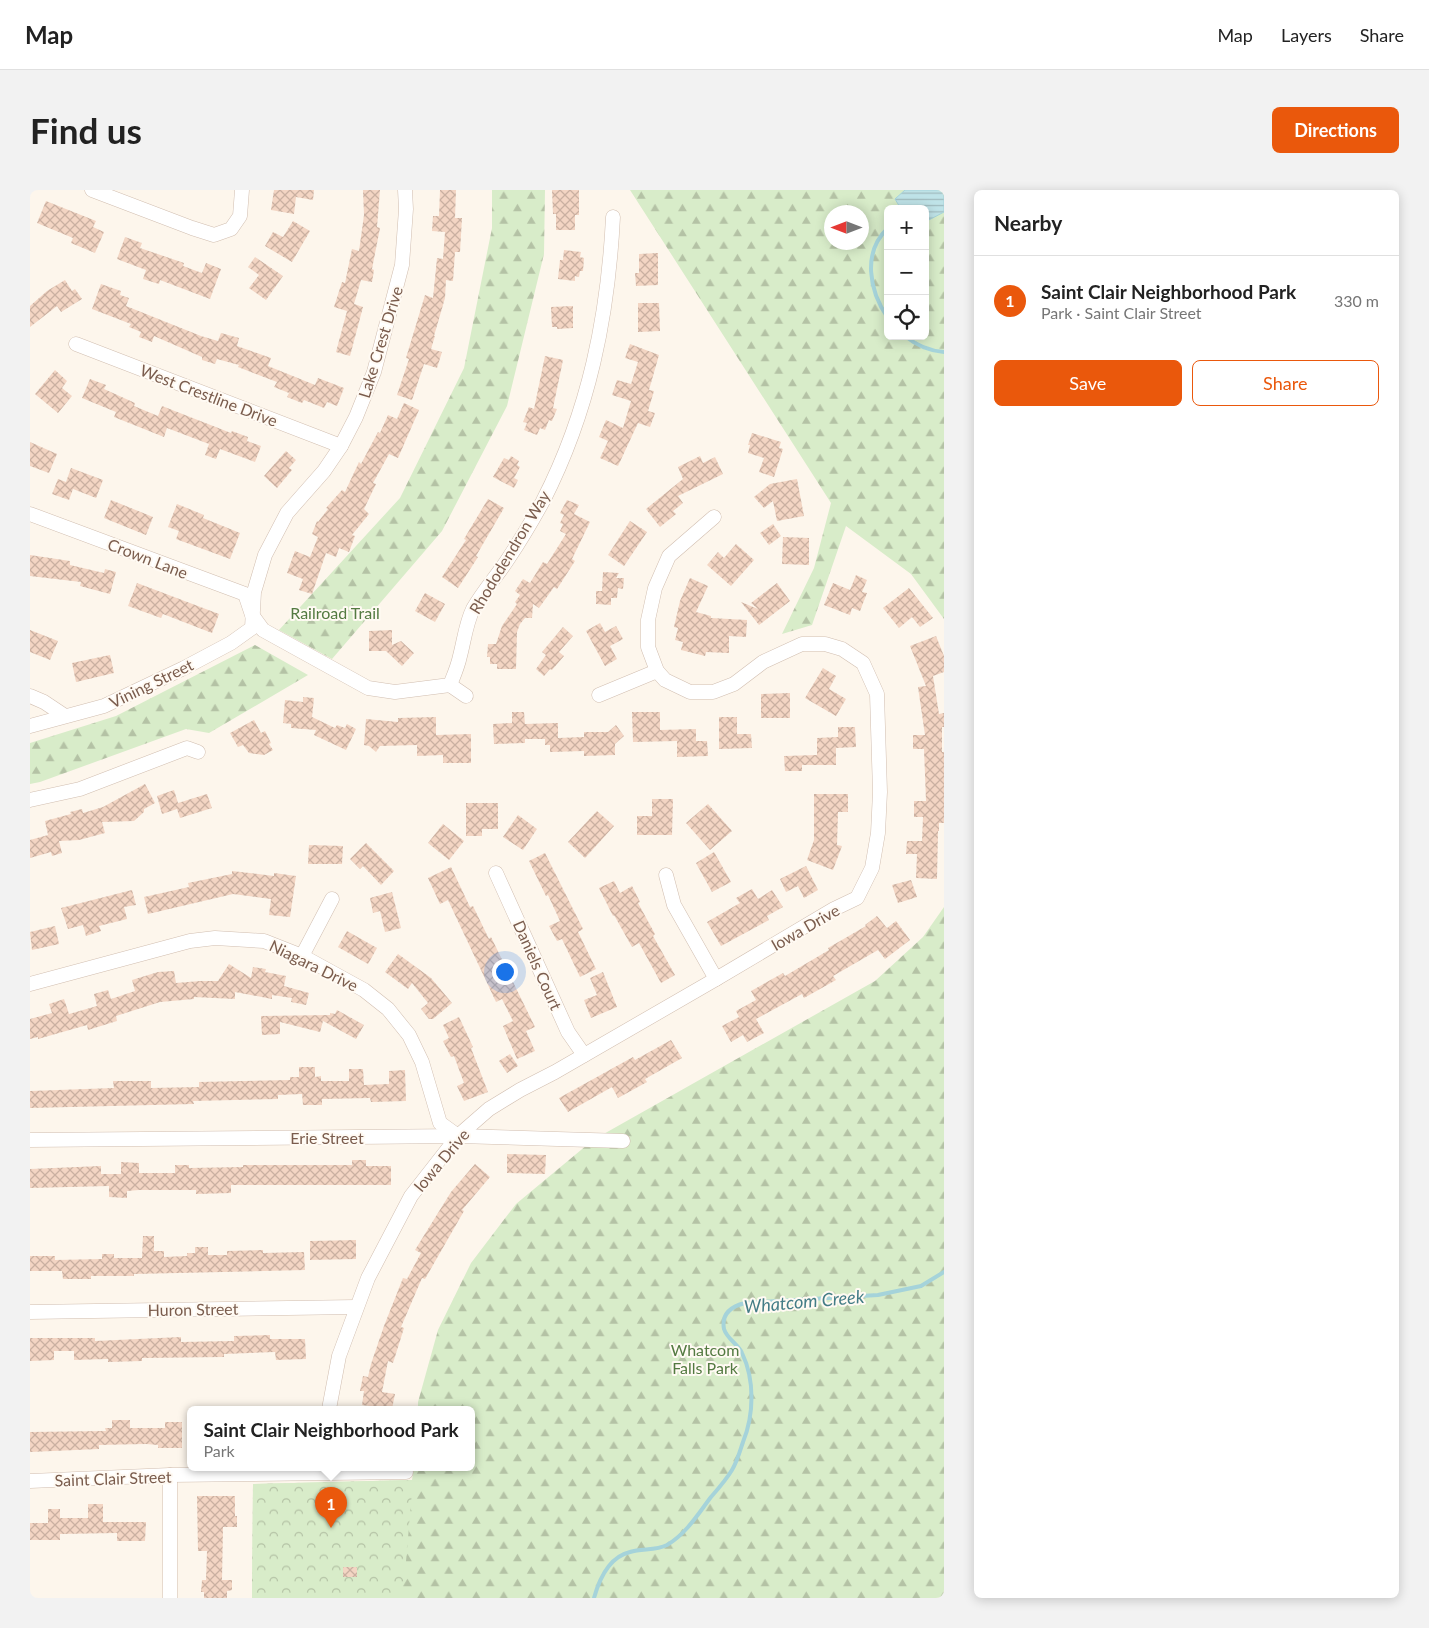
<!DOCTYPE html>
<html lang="en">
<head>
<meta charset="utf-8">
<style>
	:root { --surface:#fff; --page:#f2f2f2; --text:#222; --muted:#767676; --line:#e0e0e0; --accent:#ea580c }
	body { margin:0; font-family:Lato,sans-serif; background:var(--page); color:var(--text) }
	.controls { position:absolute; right:15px; top:15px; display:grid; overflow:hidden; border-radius:8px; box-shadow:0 2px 12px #0003 }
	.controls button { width:45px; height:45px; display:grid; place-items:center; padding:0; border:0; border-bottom:1px solid var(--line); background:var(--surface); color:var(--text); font:25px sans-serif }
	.compass { position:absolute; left:794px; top:15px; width:45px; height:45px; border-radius:50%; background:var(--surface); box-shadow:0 2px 12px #0003; rotate:270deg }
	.you { position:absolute; left:474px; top:781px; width:18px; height:18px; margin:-12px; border:4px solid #fff; border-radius:50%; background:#1a73e8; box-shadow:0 0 0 8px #1a73e833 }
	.badge { display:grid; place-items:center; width:32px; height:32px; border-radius:50%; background:var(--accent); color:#fff; font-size:16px; font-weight:700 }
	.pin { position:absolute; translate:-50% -41px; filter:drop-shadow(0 1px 2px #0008) }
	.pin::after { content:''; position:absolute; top:26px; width:18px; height:15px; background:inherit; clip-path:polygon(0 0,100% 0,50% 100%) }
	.popup { position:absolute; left:157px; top:1216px; width:288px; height:65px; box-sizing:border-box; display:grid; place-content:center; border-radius:8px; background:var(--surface); filter:drop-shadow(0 1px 4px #0005); font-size:16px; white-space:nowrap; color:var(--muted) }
	.popup b { font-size:19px; color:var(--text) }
	.popup::after { content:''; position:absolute; left:50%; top:100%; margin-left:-10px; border:10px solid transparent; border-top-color:var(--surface) }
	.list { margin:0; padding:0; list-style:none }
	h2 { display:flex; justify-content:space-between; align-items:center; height:65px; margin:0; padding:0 20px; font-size:21px }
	h2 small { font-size:16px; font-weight:400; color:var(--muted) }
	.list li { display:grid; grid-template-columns:32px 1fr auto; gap:15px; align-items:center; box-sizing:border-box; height:90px; padding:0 20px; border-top:1px solid var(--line) }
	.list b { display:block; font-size:19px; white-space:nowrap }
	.list p { margin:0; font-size:16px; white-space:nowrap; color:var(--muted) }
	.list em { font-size:16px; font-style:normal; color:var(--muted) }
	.actions { display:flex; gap:10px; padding:15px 20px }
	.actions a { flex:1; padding:11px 0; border:1px solid var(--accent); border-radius:8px; text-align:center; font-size:18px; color:var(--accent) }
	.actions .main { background:var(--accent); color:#fff }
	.icon { flex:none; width:28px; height:28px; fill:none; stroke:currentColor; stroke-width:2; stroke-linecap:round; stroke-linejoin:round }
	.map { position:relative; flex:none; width:914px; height:1408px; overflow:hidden; border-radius:8px }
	header { display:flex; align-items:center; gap:30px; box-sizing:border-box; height:70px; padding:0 25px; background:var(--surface); border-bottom:1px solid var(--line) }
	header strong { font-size:24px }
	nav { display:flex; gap:28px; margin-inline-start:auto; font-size:18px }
	.intro { display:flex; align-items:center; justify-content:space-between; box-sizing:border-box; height:120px; padding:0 30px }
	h1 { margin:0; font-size:35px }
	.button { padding:12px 22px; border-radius:8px; background:var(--accent); color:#fff; font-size:18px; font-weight:700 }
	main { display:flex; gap:30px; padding:0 30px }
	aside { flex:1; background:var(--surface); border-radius:8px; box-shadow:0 2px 12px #0003 }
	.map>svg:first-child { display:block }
	.forest { fill:url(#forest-firs); fill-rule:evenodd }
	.park { fill:url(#park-crowns) }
	.water { fill:url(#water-rules); stroke:#a5d3da }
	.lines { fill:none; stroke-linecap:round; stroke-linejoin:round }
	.stream { stroke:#a5d3da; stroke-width:4 }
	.building { fill:url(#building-cross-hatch) }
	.minor-casing { stroke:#d1beb0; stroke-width:15 }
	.minor { stroke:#fff; stroke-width:14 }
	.labels { text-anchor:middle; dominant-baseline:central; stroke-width:4; stroke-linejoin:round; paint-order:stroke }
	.street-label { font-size:16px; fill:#7a5c4d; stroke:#fffaf3 }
	.park-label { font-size:16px; fill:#537a41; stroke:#fffaf3 }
	.water-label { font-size:18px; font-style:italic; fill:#437c86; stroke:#fffaf3 }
</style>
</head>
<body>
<header>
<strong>Map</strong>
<nav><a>Map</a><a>Layers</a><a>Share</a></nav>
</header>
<div class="intro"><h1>Find us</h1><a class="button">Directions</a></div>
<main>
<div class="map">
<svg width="914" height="1408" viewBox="0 0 914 1408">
	<defs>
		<pattern id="forest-firs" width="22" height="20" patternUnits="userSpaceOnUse" patternTransform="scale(1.25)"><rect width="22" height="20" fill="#d8ecc9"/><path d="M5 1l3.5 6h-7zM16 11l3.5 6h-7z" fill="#b4c2a5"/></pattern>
		<pattern id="park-crowns" width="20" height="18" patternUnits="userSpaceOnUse" patternTransform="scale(1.25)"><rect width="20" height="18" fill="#d8ecc9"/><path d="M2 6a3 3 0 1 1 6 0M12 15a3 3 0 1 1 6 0" fill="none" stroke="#b4c2a5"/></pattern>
		<pattern id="water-rules" width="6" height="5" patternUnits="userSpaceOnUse" patternTransform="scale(1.25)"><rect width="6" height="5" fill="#bfe3e8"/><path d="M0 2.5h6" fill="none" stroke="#a0bbbe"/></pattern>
		<pattern id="building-cross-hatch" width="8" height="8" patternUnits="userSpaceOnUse" patternTransform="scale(1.25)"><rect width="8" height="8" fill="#f3d5c3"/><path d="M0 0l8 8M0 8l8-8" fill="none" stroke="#cab0a1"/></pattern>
	</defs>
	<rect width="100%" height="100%" fill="#fdf6ec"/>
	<!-- forest -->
	<g class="forest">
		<path d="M462 0H515L514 64 477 216 412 341 302 469 249 440 370 308 434 178 462 38Z"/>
		<path d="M600 0H914V429L881 384 816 336 782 435 752 444 784 378 801 313ZM858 19H895V146H858ZM802 22H832V52H802Z"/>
		<path d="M225 455 278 485 179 543 156 539 10 592 0 594V553L86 526Z"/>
		<path d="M914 717V1408H222L223 1294 382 1290 384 1277H441V1219H388V1212L408 1140 441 1073 486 1014 563 950 845 791 893 747Z"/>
	</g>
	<!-- park -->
	<path class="park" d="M383 1290 375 1383 371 1408H222L223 1294Z"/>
	<!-- water -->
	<path class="water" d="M875 0H914V22L895 32V19H871L865 9Z"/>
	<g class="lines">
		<!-- stream -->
		<g class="stream">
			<path d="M858 38C832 62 839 101 858 128"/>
			<path d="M875 146C886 155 899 161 914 162"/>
			<path d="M564 1408C569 1390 579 1367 600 1362 612 1358 625 1361 637 1355 656 1344 668 1324 681 1307 688 1299 696 1290 702 1280 707 1272 710 1261 713 1252 724 1225 725 1190 712 1163 708 1154 697 1149 694 1139 691 1123 703 1116 715 1113L848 1105 891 1096 914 1082"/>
		</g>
	</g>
	<!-- building -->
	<g class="building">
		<path d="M244 0H284L283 10 266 7 264 24 241 20Z"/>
		<path d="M333 0H350L347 37 350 38 342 79 344 80 342 92 331 90 324 114 333 117 320 166 306 162 317 121 304 117 312 92 315 93 322 59 329 61 334 25Z"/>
		<path d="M410 0H426L425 28H432L430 62H425L423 91 416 90 415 108 404 146H405L401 159 412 162 407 178 394 174 382 210 367 205 379 169 376 168 395 105 403 108 407 68 413 69 415 42 402 41 403 26H409Z"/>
		<path d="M522 0H549V25H545V40H526V24H523Z"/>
		<path d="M16 11 66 31 63 37 74 42 65 63 41 53 43 48 7 33Z"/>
		<path d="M263 31 280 41 262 72 235 56 243 42 253 47Z"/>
		<path d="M95 47 112 53 110 58 154 73 153 76 172 83 176 73 191 79 180 109 130 90 129 94 113 89 116 80 87 69Z"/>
		<path d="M534 60 551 62 550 67 554 68 553 81H550L549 87 545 86V91L528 89 530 70H533Z"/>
		<path d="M628 63V95L606 96 605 83H609V64Z"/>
		<path d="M225 67 253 86 236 110 219 98 229 85 218 77Z"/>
		<path d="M35 90 42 101 45 99 52 109 31 122 27 116 0 137V116L17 101Z"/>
		<path d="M71 94 91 101 90 105 99 108 96 116 171 146 188 151 191 143 209 148 207 156 241 168 238 176 285 195 288 188 314 198 307 216 297 212 294 218 274 210 272 213 257 207 259 203 244 197 247 192 208 177 209 175 187 169 185 174 172 170V167L124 146 122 152 109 147 111 142 99 137 101 134 62 119Z"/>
		<path d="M608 113H629L630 141 608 142Z"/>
		<path d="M543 116V138L527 139V137H522L521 117Z"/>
		<path d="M600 154 629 165 619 200 624 201 618 221 625 223 620 237 608 233 588 276 570 268 578 251 569 247 576 230 593 238 601 211 582 205 587 190 601 194 608 172 595 168Z"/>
		<path d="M515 166 533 170 523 218 527 219 522 231 519 230 515 240 510 238 507 245 494 240 497 233 493 232 499 217 504 219Z"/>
		<path d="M25 180 37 191 32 198 42 206 28 223 5 204Z"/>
		<path d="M60 189 76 195 74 199 105 213 104 216 128 226 132 216 201 243 202 241 218 247 217 251 231 256 225 272 190 259 186 269 175 265 179 254 137 238 134 247 84 227 86 222 52 208Z"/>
		<path d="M374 213 389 220 368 268 359 264 343 293 346 294 334 319 339 324 322 345 325 346 319 362 309 358 306 367 296 363 282 404 269 400 273 389 257 383 265 361 280 367 288 347 282 344 287 331 288 332 298 319 296 318 312 300 315 302 329 272 331 274 348 242 350 243 358 225 367 229Z"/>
		<path d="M722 243 751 252 749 258 753 259 744 287 729 282 734 268 718 263 720 255H718Z"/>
		<path d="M0 252 27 264 19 283 0 276Z"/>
		<path d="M256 261 266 270 259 278 262 280 247 298 234 286Z"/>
		<path d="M481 266 489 271 487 275 490 277 484 288 488 290 484 298 463 287 474 268 479 270Z"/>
		<path d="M670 266 673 273 685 267 693 284 648 306 653 313 643 321 646 324 630 337 616 319 653 289 648 277Z"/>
		<path d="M41 278 73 290 66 308 43 299 39 310 22 304 28 289 36 292Z"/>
		<path d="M767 289 774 326 747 331 743 311 734 318 724 307 740 294Z"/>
		<path d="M458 309 474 318 446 366 448 367 428 398 412 387 436 350 434 349Z"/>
		<path d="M81 310 123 327 116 345 74 328Z"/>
		<path d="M537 310 549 315 544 324 560 332 542 369 545 371 527 399 524 397 509 418 503 414 502 428H495L490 434 487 442 486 479H467V474H460V467H457L458 454H466L472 436 487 414 485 412 490 405 485 401 493 389 500 393 513 372 517 374 536 344 530 341 533 334 530 333 534 325 530 323Z"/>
		<path d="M147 314 174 325 173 328 210 343 200 369 146 349 149 341 138 337Z"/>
		<path d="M600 331 617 342 594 376 578 365Z"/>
		<path d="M743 334 751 346 739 355 730 343Z"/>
		<path d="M753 347 779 348V375L752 374Z"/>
		<path d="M706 354 724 370 701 396 677 375 688 362 694 368Z"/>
		<path d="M0 365 40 371V375L74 383 75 379 86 382 80 404 50 396 51 392 0 386Z"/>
		<path d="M573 382 589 383 586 388H594L593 399 588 398 587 408H581V415L566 414V401H572Z"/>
		<path d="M826 385 837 390 832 402 837 403 830 421 822 418 820 425 794 415 803 393 820 400Z"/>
		<path d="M660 388 678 396 666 422 681 426V428L717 430 716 447 699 446V463L676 462 675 466 651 460 653 452 645 450 648 438 644 437 650 411Z"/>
		<path d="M107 393 189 424 182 443 133 424 131 428 98 416Z"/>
		<path d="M747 393 760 411 729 435 711 412 728 419 721 413Z"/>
		<path d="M879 398 903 428 890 437 882 427 869 438 853 418Z"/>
		<path d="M395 403 415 414 405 432 385 421Z"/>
		<path d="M570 433 575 442 586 436 593 449 580 456 587 469 575 476 556 441Z"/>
		<path d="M533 437 543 446 529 462 534 466 522 480 520 479 514 486 506 479 516 465 512 462Z"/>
		<path d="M0 440 28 451 20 470 0 462Z"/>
		<path d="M362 440V455L371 451 384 463 372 476 356 461H339V441Z"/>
		<path d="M906 446 914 466V482L903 486 909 524 914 523V537H912V562H914V633H909V641H908L907 689 886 688 887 664H876L877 651H892L893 627H884V611H896L894 559H883V545H895L888 497 896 496 880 456Z"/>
		<path d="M80 465 84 483 46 492 42 473Z"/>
		<path d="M793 478 806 486 799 499 816 509 806 526 775 508Z"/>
		<path d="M760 503V528H731V504Z"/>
		<path d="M273 507 284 508 282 527 305 538 307 535 315 538 317 534 326 539 316 560 284 545 286 540 261 538V534L253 533 255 510 273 512Z"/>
		<path d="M482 522H494L495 534 528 533V548L554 547V542H578L586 535 594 546 585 554V565L554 566V561L520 562V555H515V549H495V553L464 554 463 534 482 533Z"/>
		<path d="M602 522H630V540L666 539V551H677L678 566 647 567V551L603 552Z"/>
		<path d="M406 527V545L441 544V573H413V565L387 566V555L350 556 346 562 339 556 334 555 336 529 368 532V528Z"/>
		<path d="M689 527H707V544H721L722 558 689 559Z"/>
		<path d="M224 530 231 543 235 541 241 553 239 554 243 560 234 565 219 563 213 555 208 557 200 543Z"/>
		<path d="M808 537H825L826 557 806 558V575H772V581H755L754 566 787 565V548L808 547Z"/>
		<path d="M115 594 125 613 114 619V622L104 631 72 632 75 643 49 650 29 651 32 663 22 666 21 662 0 668V650L18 645 15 631 41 624 40 622 52 619 53 623 73 617Z"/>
		<path d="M144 600 148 613 177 604 182 618 150 628 147 619 132 624 127 606Z"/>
		<path d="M784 604H818V622H808L807 655 812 656 803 680 777 670 784 650Z"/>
		<path d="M622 609H643L642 645H607V626H622Z"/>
		<path d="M436 613H468V639H452V646H436Z"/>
		<path d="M678 614 702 641 680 660 656 633Z"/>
		<path d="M567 621 584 636 555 668 538 652Z"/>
		<path d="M488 625 507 639 493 660 473 647Z"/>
		<path d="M413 634 434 651 419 670 398 653Z"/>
		<path d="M336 653 364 681 351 695 333 676 330 679 320 669Z"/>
		<path d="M279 655 313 656 312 674H278Z"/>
		<path d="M684 662 701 692 682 702 666 673Z"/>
		<path d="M515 663 553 739 548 742 566 779 550 787 532 749 527 751 519 736 530 731 518 705 516 706 499 671Z"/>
		<path d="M776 676 788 700 774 708 768 696 756 702 750 689Z"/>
		<path d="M421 677 440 717 443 716 459 749 461 747 505 837 496 841 505 861 487 869 473 836 483 831 472 809 466 812 418 710 410 714 398 688Z"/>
		<path d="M202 681 244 686V683L266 686 260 727 239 725 241 709 203 704 118 724 114 707 159 697 158 693 202 684Z"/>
		<path d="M881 690 887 707 868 713 862 695Z"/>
		<path d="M584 691 590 703 602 696 610 712 608 713 625 744 623 746 645 785 631 793 609 753 602 757 584 725 583 726 569 698Z"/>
		<path d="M722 699 728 709 742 700 753 717 737 726 739 730 691 756 677 732 710 713 706 708Z"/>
		<path d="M102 700 106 715 94 717 97 729 69 736 71 741 56 746 53 735 38 739 31 718Z"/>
		<path d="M362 702 371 738 355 742 350 721 343 723 340 708Z"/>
		<path d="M847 726 857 738 866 731 880 750 855 769 848 760 803 786 806 790 774 808 772 804 726 829 734 843 717 852 713 845 701 852 692 836 709 827 706 821 726 810 721 801 753 783 755 786 799 760 798 758 836 736 835 735Z"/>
		<path d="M25 736 29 754 2 760 0 742Z"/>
		<path d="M317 741 347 758 338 774 308 757Z"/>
		<path d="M368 764 401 788 422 813 403 829H399L391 819 398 813 382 793 378 799 355 782Z"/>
		<path d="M199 774 221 788 223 777 236 779 235 782 256 786 254 796 279 803 276 815 261 812 262 808 242 805V809L205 802V809L164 807V809L130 812 86 826 87 831 58 840 57 835 8 849V847L0 849V829L22 823 19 814 34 809 39 824 67 816 64 804 78 800 81 809 105 801 102 790 128 782 144 781 146 793 170 791H188Z"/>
		<path d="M573 782 587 817 561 828 554 810 567 805 560 788Z"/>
		<path d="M307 820 334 835 326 849 293 831 290 842 250 832V844L232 845 231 826 300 825V823L305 824Z"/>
		<path d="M429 827 443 857 441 858 458 902 434 911 427 896 434 893 424 866 421 867 413 851 419 848 413 835Z"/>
		<path d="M641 850 652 868 615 889 617 892 588 908 582 897 538 922 529 908 603 867 605 870Z"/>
		<path d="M480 864 488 876 477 883 469 871Z"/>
		<path d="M269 877H285V887L291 886V891H319V879H333L334 895 359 894V881L375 880 376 911 341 912 340 908 292 909V915H273L272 904 248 905V909L163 911 164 914 0 918V901L84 898 83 891H121V898L169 897V892L260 890V887H269Z"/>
		<path d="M477 964 516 965 515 984 477 983Z"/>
		<path d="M322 970H336V976H361V995H201V1003L166 1004V1000H109L97 1001V1008L79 1007V996L0 998V979L71 976V984H91V972L109 973V983H145V975H159V978L213 977V975H322Z"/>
		<path d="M445 974 460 987 432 1020 434 1021 395 1089 392 1088 371 1137 374 1138 363 1173 358 1171 352 1202 365 1204 362 1219 332 1215 334 1201H330L333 1186 338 1187 341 1174 354 1136 373 1088 377 1089 391 1063 385 1060 421 1002Z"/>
		<path d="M113 1046H124V1061H134V1067L157 1066V1063H165V1057H178V1065H197V1061L233 1060V1063L274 1062 275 1080 104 1084V1086H61V1089H33L32 1081H0V1066H25V1070L72 1069V1064H84V1068H112Z"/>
		<path d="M326 1050V1069L280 1070V1051Z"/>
		<path d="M240 1145V1149H275L276 1169 246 1170 245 1162 194 1164V1167L112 1168V1171L78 1172V1169L44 1170V1161H24V1170L0 1171V1148H65V1151L151 1147V1152L204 1151V1146Z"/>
		<path d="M82 1230H100V1238H135V1232H152V1258H128V1255L116 1254 69 1255V1259L0 1262V1242L76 1241 75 1238H82Z"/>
		<path d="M167 1306H205V1326H207V1337H193L192 1390H202V1400L197 1401V1408H174V1402H171L172 1390H176L177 1361H168Z"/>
		<path d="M58 1314H73V1332H116L115 1351H87V1343L30 1344V1350H0V1333H18V1319H30V1328H58Z"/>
		<rect x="313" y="1377" width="14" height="10"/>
	</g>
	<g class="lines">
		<defs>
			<g id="minor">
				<path d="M62 0 162 38 184 45 201 39 210 26 212 0"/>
				<path d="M46 154 311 256"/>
				<path d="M0 324 215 404 222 425 233 440 338 498 365 502 420 495C424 485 428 476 430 466 434 451 436 433 443 419 453 401 467 386 478 369 490 351 502 331 513 311 559 221 578 127 583 27"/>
				<path d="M420 495 436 506"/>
				<path d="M569 505 627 481"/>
				<path d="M0 506 14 512 35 526"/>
				<path d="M0 536 74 516 154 478 201 453 222 438 224 402 235 365 257 323 294 281 311 256 326 227 344 182 372 75 376 19 375 0"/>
				<path d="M0 610 50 599 157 558 168 562"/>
				<path d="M466 683 538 842 554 865"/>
				<path d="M636 685 644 715 686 789"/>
				<path d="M272 766 302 709"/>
				<path d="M0 794 160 751 185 748 234 751 272 766 334 800 358 819 379 845 392 872 410 933 428 946"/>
				<path d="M0 950 428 946 593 951"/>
				<path d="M0 1122 326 1117"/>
				<path d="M299 1219 309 1166 338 1088 381 1006 428 946 459 919 490 900 525 882 686 789 804 719 827 708 842 678 848 643 850 602 847 504 833 473 812 459 795 454H772L733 472 704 494 683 502H660L635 490 627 481 618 457V430L625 398 639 366 684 327"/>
				<path d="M140 1285V1408"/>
				<path d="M0 1291 140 1285 376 1282"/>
			</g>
		</defs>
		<!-- minor casing -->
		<use href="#minor" class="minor-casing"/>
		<!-- minor -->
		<use href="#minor" class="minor"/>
	</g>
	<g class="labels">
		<!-- street labels -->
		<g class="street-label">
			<text transform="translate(350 152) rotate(-73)">Lake Crest Drive</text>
			<text transform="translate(179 205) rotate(21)">West Crestline Drive</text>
			<text transform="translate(479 362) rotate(-59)">Rhododendron Way</text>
			<text transform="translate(118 368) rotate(21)">Crown Lane</text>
			<text transform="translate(121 493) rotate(-26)">Vining Street</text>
			<text transform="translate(775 737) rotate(-30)">Iowa Drive</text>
			<text transform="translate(284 775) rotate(26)">Niagara Drive</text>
			<text transform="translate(508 775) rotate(66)">Daniels Court</text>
			<text x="297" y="947">Erie Street</text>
			<text transform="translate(411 970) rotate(-50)">Iowa Drive</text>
			<text transform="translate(163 1119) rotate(-1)">Huron Street</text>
			<text transform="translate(83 1288) rotate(-2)">Saint Clair Street</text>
		</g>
		<!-- park labels -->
		<g class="park-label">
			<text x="305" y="422">Railroad Trail</text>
			<text x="675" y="1159">Whatcom<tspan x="675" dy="18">Falls Park</tspan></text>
		</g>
		<!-- water labels -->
		<g class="water-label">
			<text transform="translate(774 1111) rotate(-5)">Whatcom Creek</text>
		</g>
	</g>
</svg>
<div class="controls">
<button>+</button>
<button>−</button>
<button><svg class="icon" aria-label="locate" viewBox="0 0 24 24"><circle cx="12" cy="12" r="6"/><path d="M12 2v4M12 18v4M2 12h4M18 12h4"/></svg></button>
</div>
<svg class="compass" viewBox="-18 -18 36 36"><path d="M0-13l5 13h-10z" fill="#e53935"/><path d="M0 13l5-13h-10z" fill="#767676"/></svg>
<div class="you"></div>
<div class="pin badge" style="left:301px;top:1338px">1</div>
<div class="popup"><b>Saint Clair Neighborhood Park</b>Park</div>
</div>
<aside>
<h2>Nearby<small></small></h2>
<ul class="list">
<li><span class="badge">1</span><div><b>Saint Clair Neighborhood Park</b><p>Park · Saint Clair Street</p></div><em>330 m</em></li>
</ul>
<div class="actions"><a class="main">Save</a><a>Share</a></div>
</aside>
</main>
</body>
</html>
